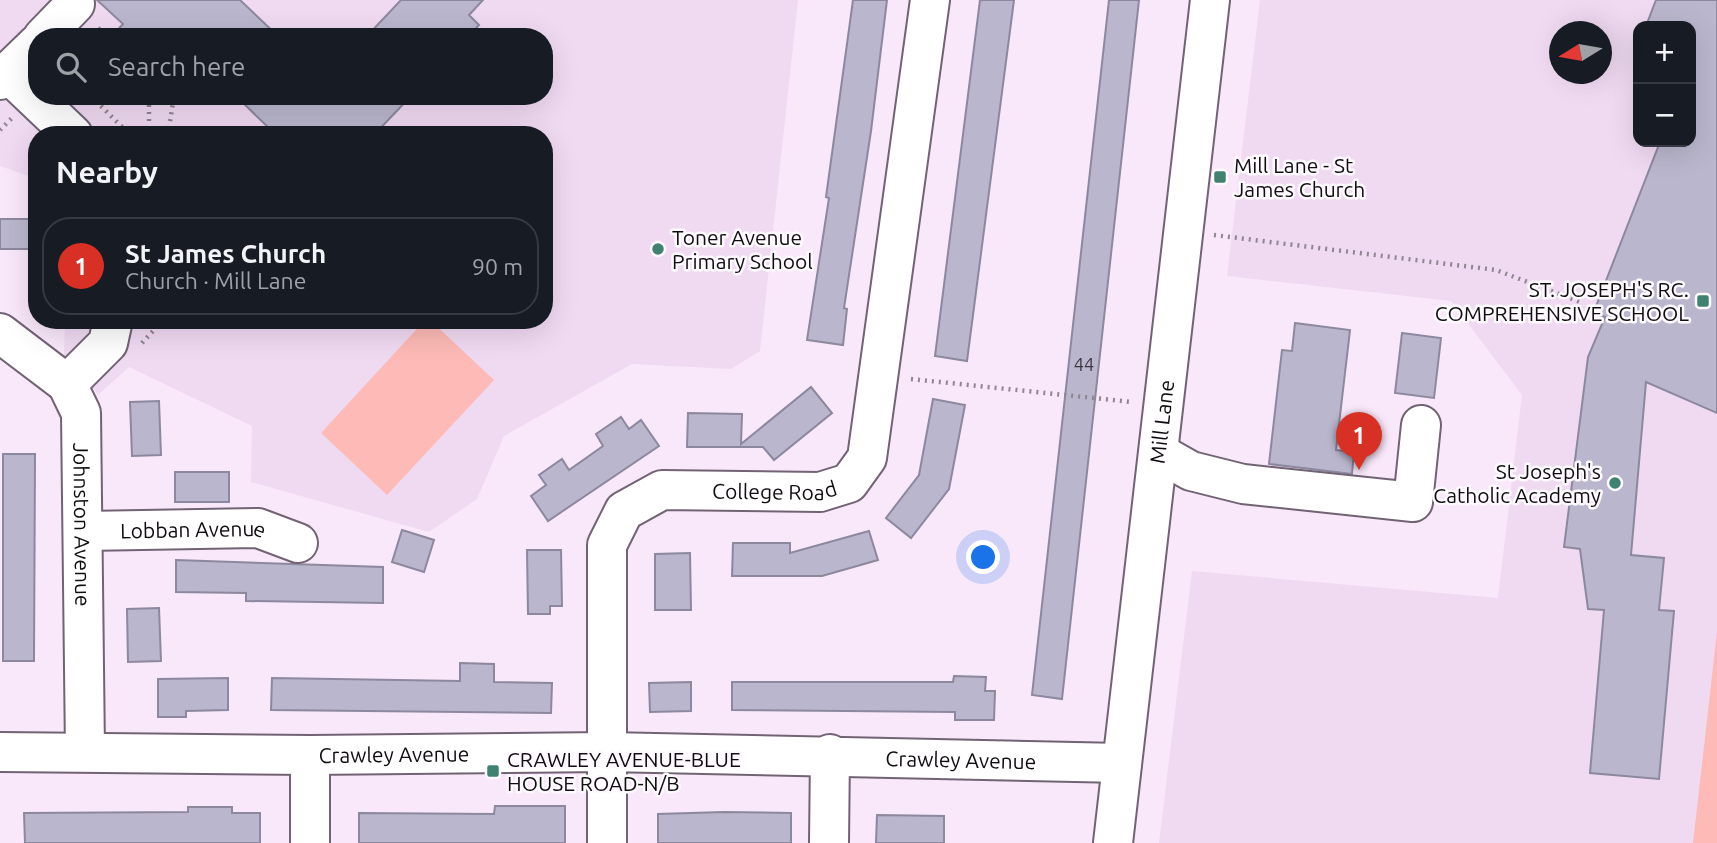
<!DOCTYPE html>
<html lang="en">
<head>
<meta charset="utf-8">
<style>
	:root { --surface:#171b24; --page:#20242c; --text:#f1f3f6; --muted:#9ea1a6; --line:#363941; --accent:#d93025 }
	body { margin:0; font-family:Ubuntu,sans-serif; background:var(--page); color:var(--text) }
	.controls { position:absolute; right:21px; top:21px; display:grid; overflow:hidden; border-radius:14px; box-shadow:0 7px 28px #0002 }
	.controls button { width:63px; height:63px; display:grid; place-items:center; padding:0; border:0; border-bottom:2px solid var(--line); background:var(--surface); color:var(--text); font:35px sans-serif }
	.compass { position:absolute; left:1549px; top:21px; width:63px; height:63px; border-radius:50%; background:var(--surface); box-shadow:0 7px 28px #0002; rotate:259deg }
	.you { position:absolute; left:984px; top:558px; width:24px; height:24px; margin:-18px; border:5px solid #fff; border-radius:50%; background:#1a73e8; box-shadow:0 0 0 10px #1a73e833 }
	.badge { display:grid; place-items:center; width:46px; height:46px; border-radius:50%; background:var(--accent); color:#fff; font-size:23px; font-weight:700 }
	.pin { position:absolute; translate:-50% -58px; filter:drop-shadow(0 2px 4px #0008) }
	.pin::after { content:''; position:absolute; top:37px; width:24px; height:21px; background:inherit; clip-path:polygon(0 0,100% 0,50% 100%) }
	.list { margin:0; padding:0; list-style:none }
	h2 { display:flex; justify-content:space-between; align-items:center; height:91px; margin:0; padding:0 28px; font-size:30px }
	h2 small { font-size:23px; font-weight:400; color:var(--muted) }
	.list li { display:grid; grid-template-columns:46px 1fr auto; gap:21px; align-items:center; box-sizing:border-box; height:98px; margin:0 14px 14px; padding:0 14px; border:2px solid var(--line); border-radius:28px }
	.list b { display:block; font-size:26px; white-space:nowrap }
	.list p { margin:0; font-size:23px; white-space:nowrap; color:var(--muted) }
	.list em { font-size:23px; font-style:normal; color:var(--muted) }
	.icon { flex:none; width:38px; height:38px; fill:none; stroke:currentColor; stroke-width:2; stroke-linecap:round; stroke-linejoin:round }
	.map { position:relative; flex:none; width:1717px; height:843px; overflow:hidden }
	.search { position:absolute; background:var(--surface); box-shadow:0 7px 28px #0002; left:28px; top:28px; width:525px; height:77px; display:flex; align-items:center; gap:18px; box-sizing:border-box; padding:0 24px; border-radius:28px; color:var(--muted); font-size:26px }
	.panel { position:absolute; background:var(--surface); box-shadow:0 7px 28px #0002; left:28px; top:126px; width:525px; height:203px; border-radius:28px }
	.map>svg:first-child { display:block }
	.built { fill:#f0daf2; fill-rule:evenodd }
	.green { fill:#fdbab6 }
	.building { fill:#bab6cd; stroke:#8c889e; stroke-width:2 }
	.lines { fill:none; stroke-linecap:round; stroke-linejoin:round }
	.minor-casing { stroke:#726374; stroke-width:42 }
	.major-casing { stroke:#726374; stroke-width:42 }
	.path { stroke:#918592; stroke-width:4.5; stroke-dasharray:2 5; stroke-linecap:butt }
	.minor { stroke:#fff; stroke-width:38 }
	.major { stroke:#fff; stroke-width:38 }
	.poi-dot { fill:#408171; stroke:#fdfafe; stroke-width:2.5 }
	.labels { text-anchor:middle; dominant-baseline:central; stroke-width:5; stroke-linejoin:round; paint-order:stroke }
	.number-label { font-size:18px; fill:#3b3641 }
	.poi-label { font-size:21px; fill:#110c12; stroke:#fdfafe; text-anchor:start }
	.street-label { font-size:21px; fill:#110c12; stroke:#fdfafe }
</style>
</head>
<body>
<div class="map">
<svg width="1717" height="843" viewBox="0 0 1717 843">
	<rect width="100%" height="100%" fill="#f9e7fa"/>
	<!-- built -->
	<g class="built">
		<path d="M0 0H798L760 351 731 369 632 364 504 436 477 499 429 532 251 482 252 426 129 367 98 395 81 370 64 355 65 320H544V135H37V179L0 166ZM37 37H544V96H37Z"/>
		<path d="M1260 0H1717V843H1159L1192 571 1498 598 1522 395 1451 301 1227 276ZM1638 26H1691V142H1638ZM1560 32H1602V74H1560Z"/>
	</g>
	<!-- green -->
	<g class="green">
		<path d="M425 320H430L494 380 387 495 321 433Z"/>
		<path d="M1717 632V843H1693Z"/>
	</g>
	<!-- building -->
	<g class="building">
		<path d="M97 0H240L279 37H111L123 24Z"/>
		<path d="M401 0H483L469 15 479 25 468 37H366Z"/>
		<path d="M853 0H887L871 131 844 308 847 309 843 345 807 340 829 198 826 197Z"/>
		<path d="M980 0H1014L967 361 935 356Z"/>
		<path d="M1109 0H1139L1062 699 1032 695Z"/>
		<path d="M1656 0H1717V413L1646 382 1631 555 1664 558 1659 610 1674 611 1659 779 1590 773 1604 610 1588 609 1580 549 1564 547 1588 357 1605 317 1593 314 1660 142H1691V26H1646Z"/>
		<path d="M236 96H411L374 135H276Z"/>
		<rect x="0" y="219" width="37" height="30"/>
		<path d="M1295 323 1350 330 1336 450 1354 452 1352 474 1269 464 1282 350 1292 351Z"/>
		<path d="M1402 333 1441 338 1434 398 1395 393Z"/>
		<path d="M811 387 832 413 774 460 763 447H687L688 413 742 414 741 444Z"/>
		<path d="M933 399 965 405 949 489 911 538 886 518 919 475Z"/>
		<path d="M159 401 161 455 132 456 130 402Z"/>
		<path d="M621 417 629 429 641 420 659 446 548 521 531 496 546 485 539 475 562 459 569 470 603 446 596 434Z"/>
		<path d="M3 454H35L34 661H3Z"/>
		<rect x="175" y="472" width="54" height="30"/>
		<path d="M402 530 434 540 424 572 392 562Z"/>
		<path d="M869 531 878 560 822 576H732L733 543H790V553Z"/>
		<path d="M527 550H561L562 606H550V614H528Z"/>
		<path d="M690 553 691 610H655V554Z"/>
		<path d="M176 560 383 567V603L246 601V593L176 592Z"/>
		<path d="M159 608 161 661 128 662 127 609Z"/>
		<path d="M460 663 494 664V682L552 683 551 713 271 710 272 678 460 681Z"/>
		<path d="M954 676 986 677 985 691H995L994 720H955V712L732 710V682H953Z"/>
		<path d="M228 678V710L186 711V717H158V679Z"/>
		<path d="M691 682V711L650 712 649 683Z"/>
		<path d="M495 806H565V843H359V813L494 814Z"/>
		<path d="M188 807H232V813H260V843H25L24 813 188 812Z"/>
		<path d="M724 812 791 813V843H658V814Z"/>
		<path d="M877 815 944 816V843H876Z"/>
	</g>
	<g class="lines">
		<defs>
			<g id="minor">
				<path d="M43 37 75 4"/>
				<path d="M8 73 73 135"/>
				<path d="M0 80 37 44"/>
				<path id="s1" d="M0 333 67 384 81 413 85 752"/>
				<path d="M67 384 108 343 113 320"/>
				<path d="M1159 453 1191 471 1243 484 1413 502 1421 425"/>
				<path id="s2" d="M85 531 258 528 298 543"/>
				<path id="s3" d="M0 752 310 755 607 752 1122 763"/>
				<path d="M310 755V843"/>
				<path id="s4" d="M607 843V545L624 511 662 490 820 492 849 483 867 458 930 0"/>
				<path d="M829 843 830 754"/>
			</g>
			<g id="major">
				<path id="s5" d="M1113 843 1210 0"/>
			</g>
		</defs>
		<!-- minor casing -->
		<use href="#minor" class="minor-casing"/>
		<!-- major casing -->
		<use href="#major" class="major-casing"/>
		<!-- path -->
		<g class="path">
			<path d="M98 28 108 37"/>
			<path d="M91 96 130 135"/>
			<path d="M0 130 12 118"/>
			<path d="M149 135V96"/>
			<path d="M168 135 174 96"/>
			<path d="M1214 235 1496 270 1580 302"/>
			<path d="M142 343 153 331V320"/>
			<path d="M911 379 1132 402"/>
		</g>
		<!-- minor -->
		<use href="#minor" class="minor"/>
		<!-- major -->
		<use href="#major" class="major"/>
	</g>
	<!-- markers -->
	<g class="poi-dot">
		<rect x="1213" y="170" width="14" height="14" rx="3.5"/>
		<circle cx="658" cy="249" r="7"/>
		<rect x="1696" y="294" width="14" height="14" rx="3.5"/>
		<circle cx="1615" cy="483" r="7"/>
		<rect x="486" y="764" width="14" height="14" rx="3.5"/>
	</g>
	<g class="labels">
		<!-- number labels -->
		<g class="number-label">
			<text x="1084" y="364">44</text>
		</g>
		<!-- poi labels -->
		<g class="poi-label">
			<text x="1234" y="165">Mill Lane - St<tspan x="1234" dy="24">James Church</tspan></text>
			<text x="672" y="237">Toner Avenue<tspan x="672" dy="24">Primary School</tspan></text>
			<text x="1689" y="289" text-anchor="end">ST. JOSEPH'S RC.<tspan x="1689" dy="24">COMPREHENSIVE SCHOOL</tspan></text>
			<text x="1601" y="471" text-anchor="end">St Joseph's<tspan x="1601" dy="24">Catholic Academy</tspan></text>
			<text x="507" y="759">CRAWLEY AVENUE-BLUE<tspan x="507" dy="24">HOUSE ROAD-N/B</tspan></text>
		</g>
		<!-- street labels -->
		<g class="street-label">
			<text stroke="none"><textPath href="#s5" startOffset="424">Mill Lane</textPath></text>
			<text stroke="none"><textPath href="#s4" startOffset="492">College Road</textPath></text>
			<text stroke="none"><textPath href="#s1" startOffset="228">Johnston Avenue</textPath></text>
			<text stroke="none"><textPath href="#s2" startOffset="108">Lobban Avenue</textPath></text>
			<text stroke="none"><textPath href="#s3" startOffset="394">Crawley Avenue</textPath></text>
			<text stroke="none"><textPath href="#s3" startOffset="961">Crawley Avenue</textPath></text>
		</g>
	</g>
</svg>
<div class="controls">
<button>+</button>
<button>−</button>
</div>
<svg class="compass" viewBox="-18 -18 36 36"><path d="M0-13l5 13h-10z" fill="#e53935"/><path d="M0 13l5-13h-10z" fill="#9ea1a6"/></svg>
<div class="you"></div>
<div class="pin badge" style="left:1359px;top:470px">1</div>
<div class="search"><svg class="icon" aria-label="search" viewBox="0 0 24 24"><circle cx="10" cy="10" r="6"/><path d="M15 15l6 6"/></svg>Search here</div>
<section class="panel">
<h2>Nearby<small></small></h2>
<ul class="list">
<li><span class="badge">1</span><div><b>St James Church</b><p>Church · Mill Lane</p></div><em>90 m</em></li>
</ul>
</section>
</div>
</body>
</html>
